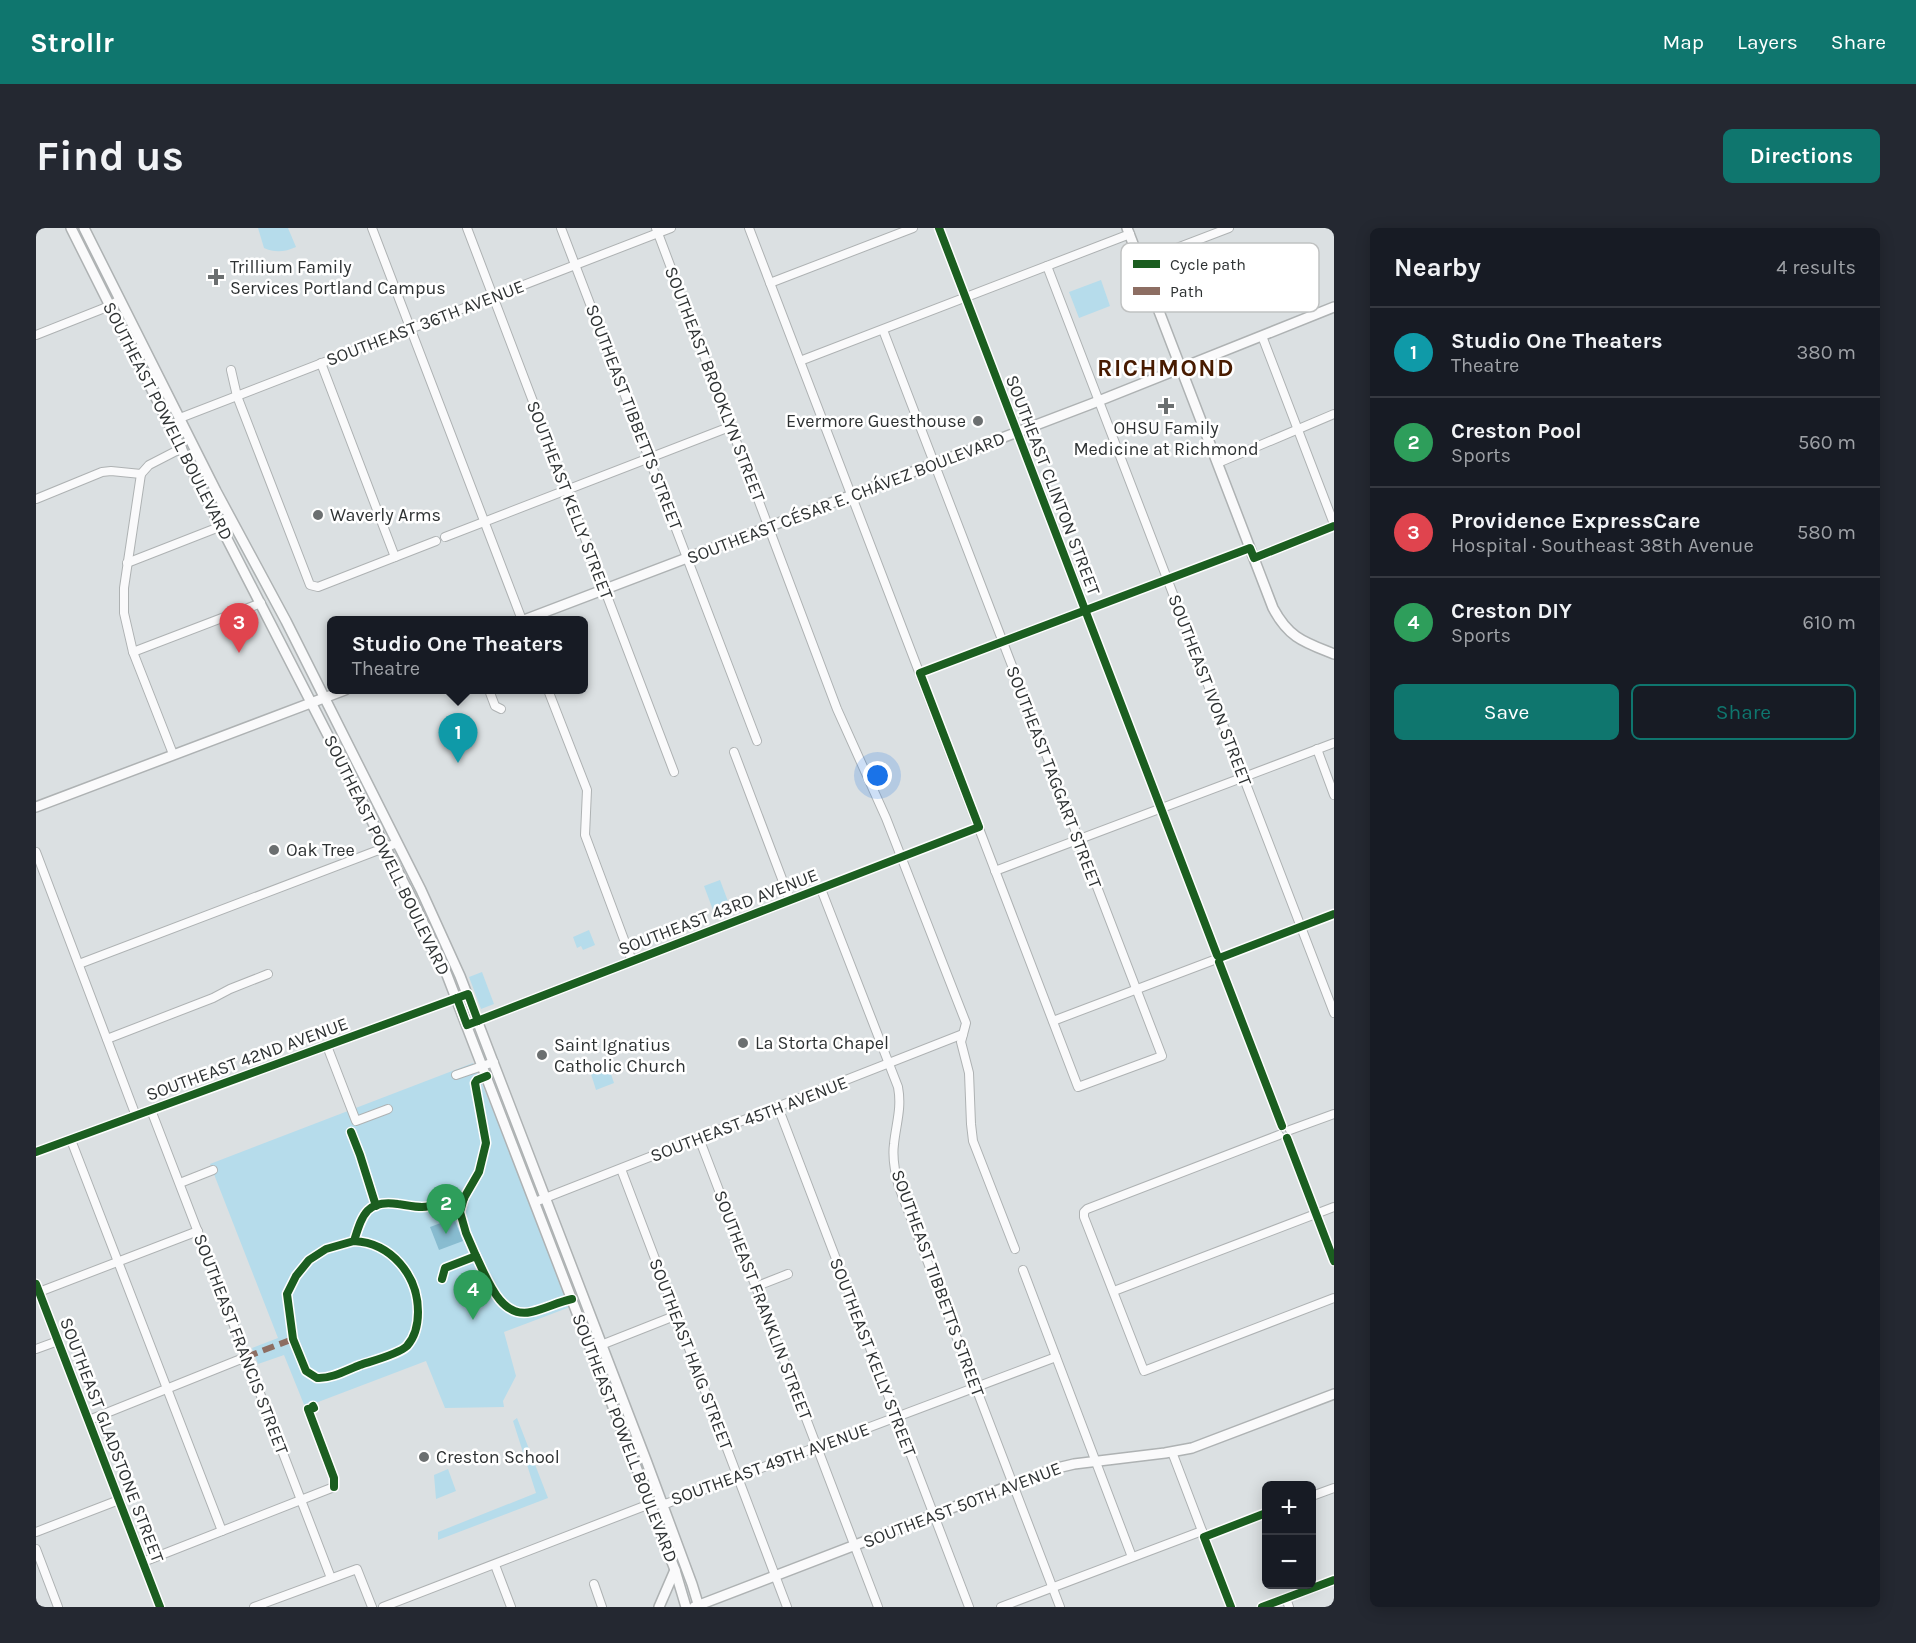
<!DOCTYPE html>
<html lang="en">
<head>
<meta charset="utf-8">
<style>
	:root { --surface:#171b24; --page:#242831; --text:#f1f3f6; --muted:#9ea1a6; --line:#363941; --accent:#0f766e }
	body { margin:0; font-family:Karla,sans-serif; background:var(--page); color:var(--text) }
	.controls { position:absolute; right:18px; bottom:18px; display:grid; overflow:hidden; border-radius:9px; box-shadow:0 3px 15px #0003 }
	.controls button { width:54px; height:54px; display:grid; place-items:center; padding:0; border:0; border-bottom:2px solid var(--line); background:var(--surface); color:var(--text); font:30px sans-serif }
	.you { position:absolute; left:842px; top:548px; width:21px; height:21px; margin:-15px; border:4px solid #fff; border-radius:50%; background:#1a73e8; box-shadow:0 0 0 9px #1a73e833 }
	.badge { display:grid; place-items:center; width:39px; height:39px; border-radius:50%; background:var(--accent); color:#fff; font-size:20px; font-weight:700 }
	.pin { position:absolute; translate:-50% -50px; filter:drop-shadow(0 2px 3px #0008) }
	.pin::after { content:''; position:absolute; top:32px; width:21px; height:18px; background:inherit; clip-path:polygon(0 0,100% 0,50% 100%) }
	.popup { position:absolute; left:291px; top:388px; width:261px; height:78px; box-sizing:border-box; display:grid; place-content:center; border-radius:9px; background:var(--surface); filter:drop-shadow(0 2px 4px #0005); font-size:20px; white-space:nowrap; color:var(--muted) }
	.popup b { font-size:22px; color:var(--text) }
	.popup::after { content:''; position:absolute; left:50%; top:100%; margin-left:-12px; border:12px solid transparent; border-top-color:var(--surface) }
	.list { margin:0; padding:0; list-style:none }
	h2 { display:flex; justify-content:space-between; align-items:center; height:78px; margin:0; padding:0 24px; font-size:26px }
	h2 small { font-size:20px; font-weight:400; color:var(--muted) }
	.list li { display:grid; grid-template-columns:39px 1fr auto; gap:18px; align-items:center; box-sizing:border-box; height:90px; padding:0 24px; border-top:2px solid var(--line) }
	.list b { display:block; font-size:22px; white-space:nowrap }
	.list p { margin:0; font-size:20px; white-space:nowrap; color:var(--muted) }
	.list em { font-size:20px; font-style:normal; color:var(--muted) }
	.actions { display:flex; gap:12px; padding:18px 24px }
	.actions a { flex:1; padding:14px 0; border:2px solid var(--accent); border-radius:9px; text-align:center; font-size:21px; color:var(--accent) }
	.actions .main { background:var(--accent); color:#fff }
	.map { position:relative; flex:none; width:1298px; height:1379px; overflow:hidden; border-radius:9px }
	header { display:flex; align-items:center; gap:36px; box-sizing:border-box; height:84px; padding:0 30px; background:var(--accent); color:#fff }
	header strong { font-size:28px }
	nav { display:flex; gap:33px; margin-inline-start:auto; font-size:21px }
	.intro { display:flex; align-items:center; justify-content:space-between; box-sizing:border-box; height:144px; padding:0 36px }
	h1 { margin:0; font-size:42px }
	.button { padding:15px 27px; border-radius:9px; background:var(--accent); color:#fff; font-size:21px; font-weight:700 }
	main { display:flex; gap:36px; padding:0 36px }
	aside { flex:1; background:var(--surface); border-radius:9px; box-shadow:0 3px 15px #0003 }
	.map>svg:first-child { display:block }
	.green { fill:#b6dceb }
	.water { fill:#88bcd0 }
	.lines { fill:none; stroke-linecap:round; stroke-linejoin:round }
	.minor-casing { stroke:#aeb2b3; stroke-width:10 }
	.major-casing { stroke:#aeb2b3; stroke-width:12 }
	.minor { stroke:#fafafb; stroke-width:8 }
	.major { stroke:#fafafb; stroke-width:9 }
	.quiet { stroke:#8d6e63; stroke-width:6; stroke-dasharray:12 6; stroke-linecap:butt }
	.cycleway-casing { stroke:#fff; stroke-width:11 }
	.cycleway { stroke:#1b5e20; stroke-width:8 }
	.poi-dot { fill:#6b6f70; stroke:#fff; stroke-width:2 }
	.labels { text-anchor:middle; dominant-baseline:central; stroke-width:5; stroke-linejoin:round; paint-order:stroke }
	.poi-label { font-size:18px; fill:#2e3233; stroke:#fff; text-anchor:start }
	.street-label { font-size:18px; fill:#2e3233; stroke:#fff }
	.district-label { font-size:24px; font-weight:bold; letter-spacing:1.5px; fill:#481b00; stroke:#fff }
	.key { fill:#fff; stroke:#c0c2c2; stroke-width:1.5 }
	.key-label { font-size:16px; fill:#2e3233 }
</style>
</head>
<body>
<header>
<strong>Strollr</strong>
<nav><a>Map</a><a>Layers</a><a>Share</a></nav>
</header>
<div class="intro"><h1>Find us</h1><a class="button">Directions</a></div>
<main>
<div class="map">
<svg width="1298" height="1379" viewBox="0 0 1298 1379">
	<rect width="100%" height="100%" fill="#dbe0e2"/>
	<!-- green -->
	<g class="green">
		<path d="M222 0H252L260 19C249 24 239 25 228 20Z"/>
		<path d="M1065 52 1074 78 1043 90 1033 64Z"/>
		<path d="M684 652 696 684 680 690 668 658Z"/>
		<path d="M553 702 559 717 547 722 545 718 541 720 537 709Z"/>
		<path d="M446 744 458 776 445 781 433 749Z"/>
		<path d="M437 835 472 918 534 1079 468 1104 480 1148 467 1173 468 1179 409 1180 390 1133 269 1179 248 1127 222 1136 216 1120 242 1110 174 936Z"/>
		<path d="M566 839 574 843 578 855 560 862 554 843Z"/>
		<path d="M481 1190 512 1270 402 1312V1304L500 1265 477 1193Z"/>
		<path d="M412 1241 420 1263 400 1271 398 1247Z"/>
	</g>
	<!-- water -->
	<path class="water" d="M418 990 427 1013 403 1022 394 999Z"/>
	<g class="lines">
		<defs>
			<g id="minor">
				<path d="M336 0 486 392"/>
				<path d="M431 0 638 544"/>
				<path d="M525 0 721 513"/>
				<path d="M620 0 801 481 850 590 930 795 925 814 933 845 935 896 937 913 979 1021"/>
				<path d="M713 0 1042 859 1126 828 847 102"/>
				<path d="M903 0 1181 727"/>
				<path d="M1104 34 1193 0"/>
				<path d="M1011 38 1298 785"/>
				<path d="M734 55 877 0"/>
				<path d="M0 107 66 81 84 72"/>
				<path d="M1226 108 1298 296"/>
				<path d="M764 133 1094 6"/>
				<path d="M285 135 359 329"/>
				<path d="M195 142 201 168 274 357 282 359 400 313"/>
				<path d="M144 190 635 0"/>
				<path d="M1182 235 1298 186"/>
				<path d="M0 271 66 244 75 243 105 246"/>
				<path d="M409 309 696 198"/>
				<path d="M1218 330 1298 298"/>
				<path d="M91 335 196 294"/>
				<path d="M97 424 225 375"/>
				<path d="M884 445 1214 320"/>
				<path d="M453 462 459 478 465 481"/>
				<path d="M512 462 551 562 549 607 596 733"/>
				<path d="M1281 521 1298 567"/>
				<path d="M698 524 754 672"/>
				<path d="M137 526 97 424 88 385V360L105 246 113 237 146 220"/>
				<path d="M0 624 100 888"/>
				<path d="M959 643 1298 515"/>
				<path d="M785 661 862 859C866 880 860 896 858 916 856 931 859 945 863 959L1024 1379"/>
				<path d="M1186 729 1298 686"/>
				<path d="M1183 734 1246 898"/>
				<path d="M43 736 361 615"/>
				<path d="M1017 793 1178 732"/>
				<path d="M431 797 943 599"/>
				<path d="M71 811 177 770 194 761 232 746"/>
				<path d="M291 818 320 893 352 881"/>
				<path d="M420 847 458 834"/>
				<path d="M742 879 933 1379"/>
				<path d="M115 882 295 1350"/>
				<path d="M1254 902 1298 886"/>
				<path d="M1243 907 1051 981 1048 984V989L1108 1143 1298 1070"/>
				<path d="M663 910 842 1379"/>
				<path d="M1251 910 1298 1033"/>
				<path d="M35 912 186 1303"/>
				<path d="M0 924 432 766"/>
				<path d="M585 941 751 1379"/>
				<path d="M144 955 177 942"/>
				<path d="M499 974 927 806"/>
				<path d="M987 1042 1096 1329"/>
				<path d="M0 1056 124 1379"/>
				<path d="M719 1059 752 1046"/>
				<path d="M1078 1063 1298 979"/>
				<path d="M3 1064 162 1003"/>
				<path d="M0 1121 22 1113"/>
				<path d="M555 1121 641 1087"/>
				<path d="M53 1192 210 1129"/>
				<path d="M1136 1224 1195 1379"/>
				<path d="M1276 1268 1298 1260"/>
				<path d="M0 1304 83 1272"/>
				<path d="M1168 1309 1230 1285"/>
				<path d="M0 1321 22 1379"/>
				<path d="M107 1334 298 1259"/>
				<path d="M459 1337 475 1379"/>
				<path d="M558 1356 566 1379"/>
				<path d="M1250 1370 1253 1379"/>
				<path d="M218 1379 321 1341 336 1379"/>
				<path d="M347 1379 606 1279 632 1275 1020 1129"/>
				<path d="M965 1379 1166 1303"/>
				<path d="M1226 1379 1298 1352"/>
			</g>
			<g id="major">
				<path d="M35 0 169 268 374 667 406 734 599 1236 639 1342 650 1379"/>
				<path d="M48 0 180 263 250 393 385 662 424 748 610 1232 656 1356 663 1379"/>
				<path d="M1091 0 1237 380C1253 410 1268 414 1298 426"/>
				<path d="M488 392 1055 176 1298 79"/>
				<path d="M0 579 309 462"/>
				<path d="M623 1379 639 1342"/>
				<path d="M658 1379 1017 1241 1038 1236 1129 1225 1156 1220 1298 1166"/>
			</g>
		</defs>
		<!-- minor casing -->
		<use href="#minor" class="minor-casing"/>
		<!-- major casing -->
		<use href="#major" class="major-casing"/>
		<!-- minor -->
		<use href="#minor" class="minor"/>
		<!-- major -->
		<use href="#major" class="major"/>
		<!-- quiet -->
		<path class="quiet" d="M210 1129 257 1111"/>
		<defs>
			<g id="cycleway">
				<path d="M903 0 1181 727"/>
				<path d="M1186 729 1298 686"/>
				<path d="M1183 734 1246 898"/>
				<path d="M421 770 431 797 943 599 884 445 1214 320 1218 330 1298 298"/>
				<path d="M315 904 324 927 340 978"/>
				<path d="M1251 910 1298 1033"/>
				<path d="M0 924 432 766 442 793"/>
				<path d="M318 1013C355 1015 382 1047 382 1084 382 1095 379 1109 371 1118 363 1126 336 1133 324 1137 311 1142 295 1151 281 1150L270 1143 257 1111 251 1066 260 1048 273 1032 290 1021 318 1013C326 988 330 971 362 976 370 977 378 979 386 979 399 979 413 971 428 970"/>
				<path d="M440 1028 430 1005 424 984 428 970 443 944 450 915 439 855 441 852 451 848"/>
				<path d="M406 1051 409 1040 440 1028C451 1050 464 1091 495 1084 509 1081 522 1074 536 1071"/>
				<path d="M0 1056 124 1379"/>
				<path d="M277 1178 278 1180 272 1181 298 1250V1259"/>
				<path d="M1195 1379 1168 1309 1230 1285"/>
				<path d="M1226 1379 1298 1352"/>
			</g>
		</defs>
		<!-- cycleway casing -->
		<use href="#cycleway" class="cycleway-casing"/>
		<!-- cycleway -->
		<use href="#cycleway" class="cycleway"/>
	</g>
	<!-- markers -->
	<g class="poi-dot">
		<path d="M177 40h6v6h6v6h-6v6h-6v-6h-6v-6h6z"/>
		<path d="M1127 169h6v6h6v6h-6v6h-6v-6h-6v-6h6z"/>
		<circle cx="942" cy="193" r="6"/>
		<circle cx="282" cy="287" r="6"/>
		<circle cx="238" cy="622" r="6"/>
		<circle cx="707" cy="815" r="6"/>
		<circle cx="506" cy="827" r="6"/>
		<circle cx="388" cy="1229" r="6"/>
	</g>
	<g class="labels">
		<!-- poi labels -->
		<g class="poi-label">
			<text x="194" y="39">Trillium Family<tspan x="194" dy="21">Services Portland Campus</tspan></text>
			<text x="930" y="193" text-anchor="end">Evermore Guesthouse</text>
			<text x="1130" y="200" text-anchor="middle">OHSU Family<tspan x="1130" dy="21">Medicine at Richmond</tspan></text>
			<text x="294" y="287">Waverly Arms</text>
			<text x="250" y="622">Oak Tree</text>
			<text x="719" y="815">La Storta Chapel</text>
			<text x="518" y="817">Saint Ignatius<tspan x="518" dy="21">Catholic Church</tspan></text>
			<text x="400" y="1229">Creston School</text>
		</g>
		<!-- street labels -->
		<g class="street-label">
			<text transform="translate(389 95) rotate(-21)">SOUTHEAST 36TH AVENUE</text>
			<text transform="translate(679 156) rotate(69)">SOUTHEAST BROOKLYN STREET</text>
			<text transform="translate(598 189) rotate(69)">SOUTHEAST TIBBETTS STREET</text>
			<text transform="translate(132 193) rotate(63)">SOUTHEAST POWELL BOULEVARD</text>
			<text transform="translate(1017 257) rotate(69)">SOUTHEAST CLINTON STREET</text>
			<text transform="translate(810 270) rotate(-21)">SOUTHEAST CÉSAR E. CHÁVEZ BOULEVARD</text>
			<text transform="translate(534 272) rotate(69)">SOUTHEAST KELLY STREET</text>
			<text transform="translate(1174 462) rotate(69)">SOUTHEAST IVON STREET</text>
			<text transform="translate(1018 549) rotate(69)">SOUTHEAST TAGGART STREET</text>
			<text transform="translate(351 627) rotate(64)">SOUTHEAST POWELL BOULEVARD</text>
			<text transform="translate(682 684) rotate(-21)">SOUTHEAST 43RD AVENUE</text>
			<text transform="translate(211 831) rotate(-20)">SOUTHEAST 42ND AVENUE</text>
			<text transform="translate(713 891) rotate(-21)">SOUTHEAST 45TH AVENUE</text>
			<text transform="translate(902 1055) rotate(70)">SOUTHEAST TIBBETTS STREET</text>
			<text transform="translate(727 1077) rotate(69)">SOUTHEAST FRANKLIN STREET</text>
			<text transform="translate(205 1116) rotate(69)">SOUTHEAST FRANCIS STREET</text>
			<text transform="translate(655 1126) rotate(69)">SOUTHEAST HAIG STREET</text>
			<text transform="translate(837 1129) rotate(69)">SOUTHEAST KELLY STREET</text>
			<text transform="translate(589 1210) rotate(69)">SOUTHEAST POWELL BOULEVARD</text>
			<text transform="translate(76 1212) rotate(69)">SOUTHEAST GLADSTONE STREET</text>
			<text transform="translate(734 1236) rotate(-20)">SOUTHEAST 49TH AVENUE</text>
			<text transform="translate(926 1277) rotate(-21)">SOUTHEAST 50TH AVENUE</text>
		</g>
		<!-- district labels -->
		<g class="district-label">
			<text x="1130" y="140">RICHMOND</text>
		</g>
	</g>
	<!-- legend -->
	<rect x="1085" y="15" width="198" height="69" rx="9" class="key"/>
	<rect x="1097" y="32" width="27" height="8" fill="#1b5e20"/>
	<rect x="1097" y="59" width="27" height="8" fill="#8d6e63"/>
	<g class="key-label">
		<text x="1134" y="42">Cycle path</text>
		<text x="1134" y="69">Path</text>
	</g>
</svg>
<div class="controls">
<button>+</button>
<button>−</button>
</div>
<div class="you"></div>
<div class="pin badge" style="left:422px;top:535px;background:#0f9aa8">1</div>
<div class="popup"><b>Studio One Theaters</b>Theatre</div>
<div class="pin badge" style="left:410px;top:1006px;background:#2e9e5b">2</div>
<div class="pin badge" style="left:203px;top:425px;background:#e0444e">3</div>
<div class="pin badge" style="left:437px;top:1092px;background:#2e9e5b">4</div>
</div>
<aside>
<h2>Nearby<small>4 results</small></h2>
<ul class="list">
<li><span class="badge" style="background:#0f9aa8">1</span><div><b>Studio One Theaters</b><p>Theatre</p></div><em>380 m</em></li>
<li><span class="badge" style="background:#2e9e5b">2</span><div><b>Creston Pool</b><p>Sports</p></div><em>560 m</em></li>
<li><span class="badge" style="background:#e0444e">3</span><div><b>Providence ExpressCare</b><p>Hospital · Southeast 38th Avenue</p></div><em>580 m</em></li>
<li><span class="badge" style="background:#2e9e5b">4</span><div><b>Creston DIY</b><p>Sports</p></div><em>610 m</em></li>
</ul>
<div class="actions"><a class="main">Save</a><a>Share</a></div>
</aside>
</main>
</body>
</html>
